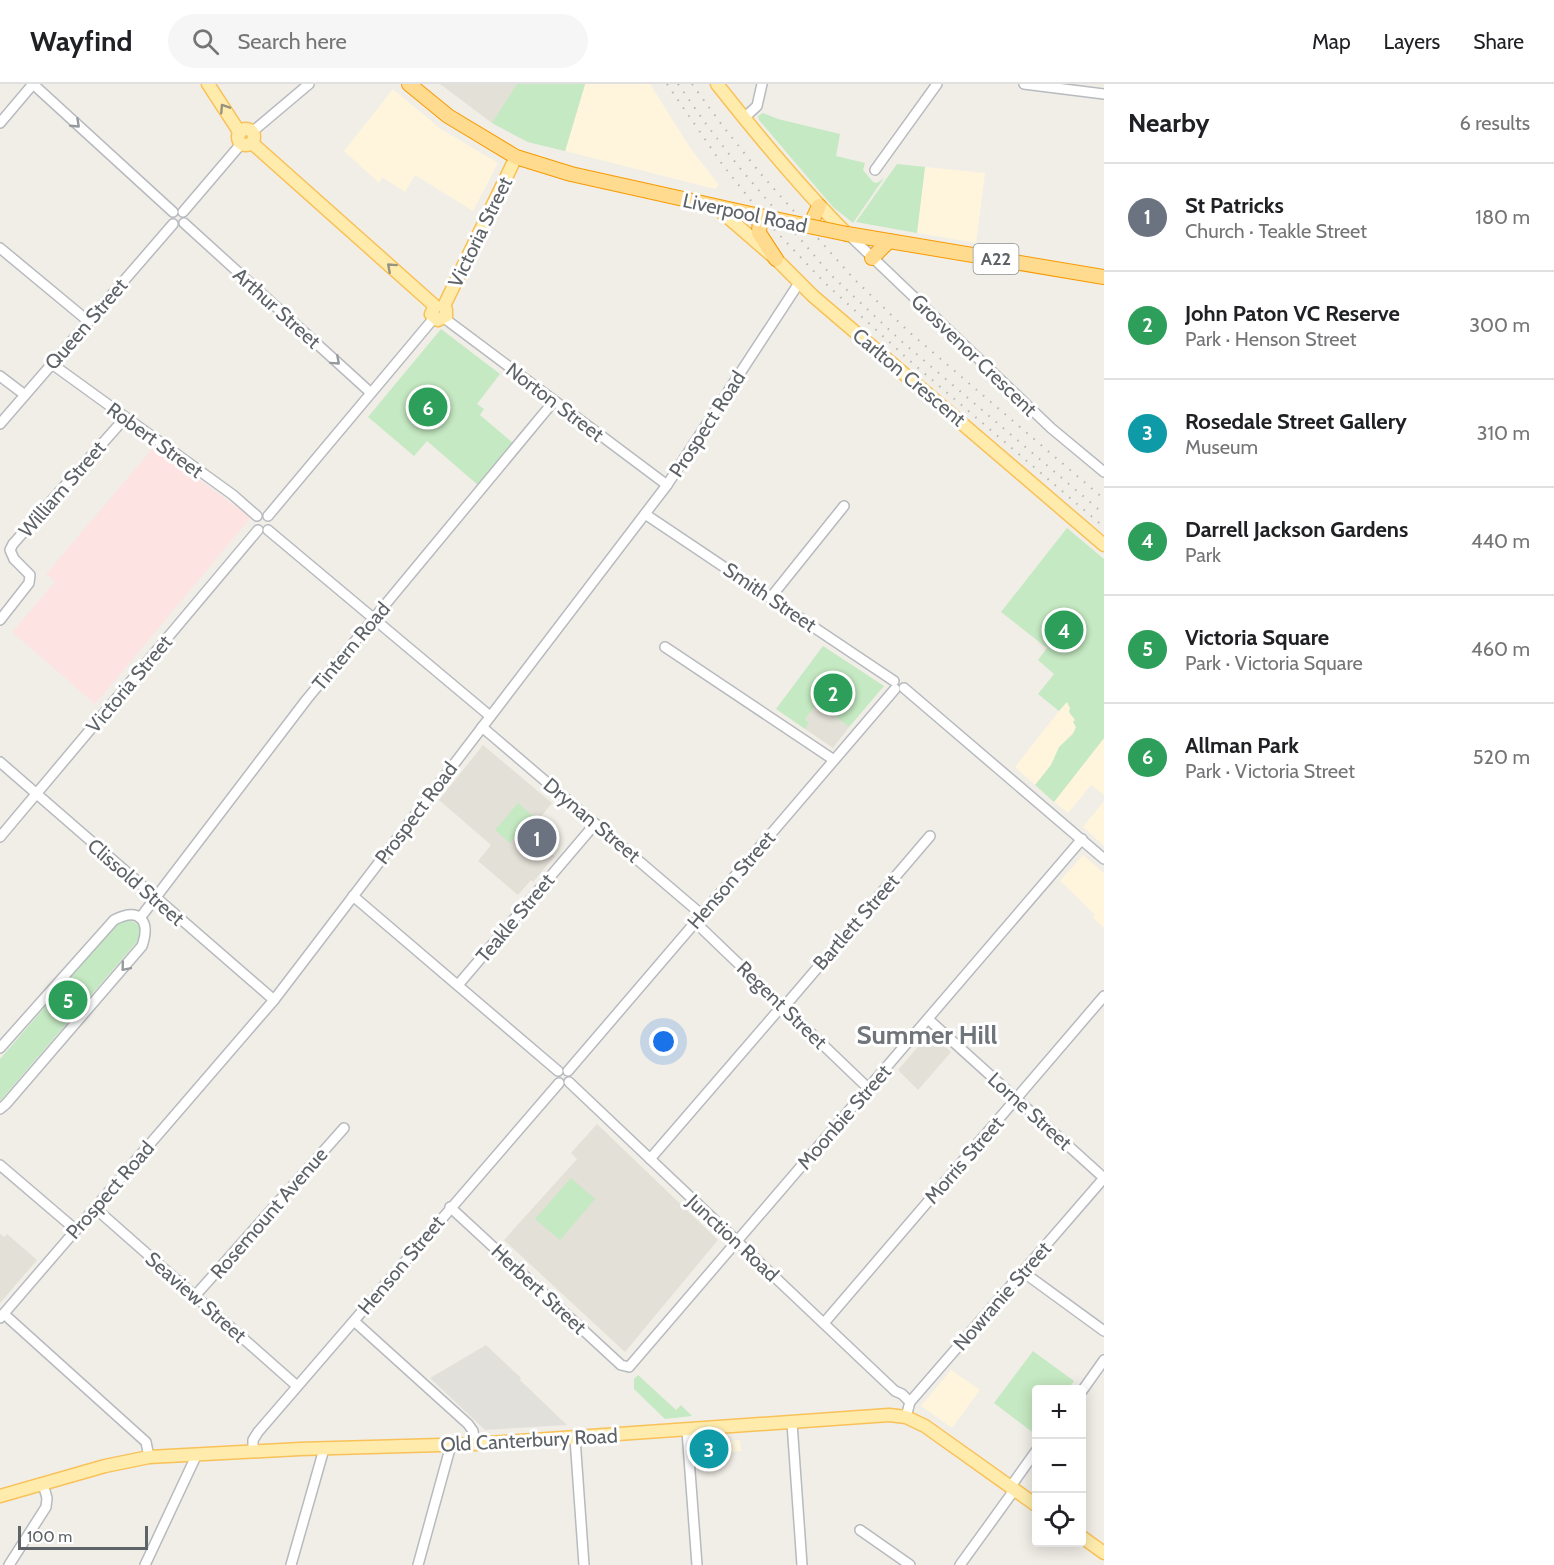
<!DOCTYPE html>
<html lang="en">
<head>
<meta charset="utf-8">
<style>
	:root { --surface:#fff; --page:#f6f6f6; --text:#202124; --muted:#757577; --line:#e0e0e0; --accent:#0f766e }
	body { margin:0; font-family:Cabin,sans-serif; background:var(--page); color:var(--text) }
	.controls { position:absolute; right:18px; bottom:18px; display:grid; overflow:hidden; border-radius:6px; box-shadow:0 3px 15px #0003 }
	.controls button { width:54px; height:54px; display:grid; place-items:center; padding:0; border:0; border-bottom:2px solid var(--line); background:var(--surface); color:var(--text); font:30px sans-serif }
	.scale { position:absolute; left:18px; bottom:15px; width:130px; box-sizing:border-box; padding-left:6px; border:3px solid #5e6368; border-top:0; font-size:16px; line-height:21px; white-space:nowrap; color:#5e6368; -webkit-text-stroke:4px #fff; paint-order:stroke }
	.you { position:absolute; left:664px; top:958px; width:21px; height:21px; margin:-15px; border:4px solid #fff; border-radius:50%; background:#1a73e8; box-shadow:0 0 0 9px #1a73e833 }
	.badge { display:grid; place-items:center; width:39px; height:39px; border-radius:50%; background:var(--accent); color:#fff; font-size:20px; font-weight:700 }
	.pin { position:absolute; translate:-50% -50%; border:3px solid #fff; box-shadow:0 2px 6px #0006 }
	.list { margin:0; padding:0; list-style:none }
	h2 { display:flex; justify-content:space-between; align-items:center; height:78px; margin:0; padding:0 24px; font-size:26px }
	h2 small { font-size:20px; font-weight:400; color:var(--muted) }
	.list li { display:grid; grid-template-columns:39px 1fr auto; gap:18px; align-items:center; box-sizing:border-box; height:108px; padding:0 24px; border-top:2px solid var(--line) }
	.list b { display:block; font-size:22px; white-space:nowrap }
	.list p { margin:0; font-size:20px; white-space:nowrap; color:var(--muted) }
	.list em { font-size:20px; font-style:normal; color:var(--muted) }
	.icon { flex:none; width:33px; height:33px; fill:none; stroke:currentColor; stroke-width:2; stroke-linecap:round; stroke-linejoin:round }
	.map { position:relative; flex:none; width:1104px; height:1481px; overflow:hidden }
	header { display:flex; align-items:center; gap:36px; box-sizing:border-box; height:84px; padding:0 30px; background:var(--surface); border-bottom:2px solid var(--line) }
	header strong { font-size:28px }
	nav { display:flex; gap:33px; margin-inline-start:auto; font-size:21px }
	.search { width:420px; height:54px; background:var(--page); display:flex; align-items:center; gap:15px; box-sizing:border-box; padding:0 21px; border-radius:33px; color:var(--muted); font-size:22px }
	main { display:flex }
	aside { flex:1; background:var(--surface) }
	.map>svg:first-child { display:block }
	.commercial { fill:#fff5dd }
	.industrial { fill:#e2e0db }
	.education { fill:#e3e0d7 }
	.medical { fill:#fde4e3 }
	.green { fill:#c5e9c2 }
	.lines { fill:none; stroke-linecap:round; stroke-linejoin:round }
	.minor-casing { stroke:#b7babe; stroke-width:12 }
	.major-casing { stroke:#f9c158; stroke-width:15 }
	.highway-casing { stroke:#f79a00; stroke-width:16 }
	.minor { stroke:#fff; stroke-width:9 }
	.major { stroke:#ffecad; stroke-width:12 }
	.highway { stroke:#ffdb8f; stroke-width:14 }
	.rail { stroke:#b5b6b7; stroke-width:2; stroke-dasharray:1.5 8; stroke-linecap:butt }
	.highway-bridge-casing { stroke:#f79a00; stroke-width:16; stroke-linecap:butt }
	.highway-bridge { stroke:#ffdb8f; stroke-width:14 }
	.oneway { stroke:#969380 }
	.oneway2 { stroke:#969a9d }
	.labels { text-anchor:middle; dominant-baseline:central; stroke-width:6; stroke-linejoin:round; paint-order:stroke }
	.shield { fill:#fff; stroke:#8e9295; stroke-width:1.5 }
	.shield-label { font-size:18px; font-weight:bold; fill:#5e6368 }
	.street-label { font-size:20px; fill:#5e6368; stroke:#fff }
	.district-label { font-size:26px; font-weight:bold; fill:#6f757a; stroke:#fff }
</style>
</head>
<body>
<header>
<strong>Wayfind</strong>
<div class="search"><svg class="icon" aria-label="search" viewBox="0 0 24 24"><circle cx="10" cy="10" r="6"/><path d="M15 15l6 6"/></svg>Search here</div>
<nav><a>Map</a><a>Layers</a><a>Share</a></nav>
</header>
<main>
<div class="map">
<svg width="1104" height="1481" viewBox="0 0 1104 1481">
	<rect width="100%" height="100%" fill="#f1eee7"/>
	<!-- commercial -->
	<g class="commercial">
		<path d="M585 0H650L691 65 719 101 715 105 565 67Z"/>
		<path d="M393 5 441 45 498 79 473 127 415 91 405 108 382 93 379 99 344 67Z"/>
		<path d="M925 83 985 89 976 159 917 149Z"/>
		<path d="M1067 617 1070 624 1069 628 1075 636 1076 645 1063 659 1051 681 1035 701 1015 683Z"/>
		<path d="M1104 654V711L1091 701 1068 729 1054 718Z"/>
		<path d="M1104 717V762L1083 743Z"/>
		<path d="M1083 771 1104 789V844L1093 834 1095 831 1060 797Z"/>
		<path d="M951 1286 980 1306 952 1344 921 1322Z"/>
		<path d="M740 1356 741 1367 699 1371 698 1360Z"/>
	</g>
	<!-- industrial -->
	<path class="industrial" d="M486 1261 521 1294 520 1296 567 1341 485 1346 430 1294Z"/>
	<!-- education -->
	<g class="education">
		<path d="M440 0H585L565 67 528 58 492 39Z"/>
		<path d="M820 616 830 624 829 627 849 643 833 664 805 645 809 639 805 635Z"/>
		<path d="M483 661 552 719 517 762 532 776 544 763 555 772 533 798 531 796 518 811 478 777 491 761 439 716Z"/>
		<path d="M930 949 951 968 918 1006 898 986Z"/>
		<path d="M597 1040 718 1156 625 1268 504 1156 577 1075 571 1069Z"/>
		<path d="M0 1150 4 1153 7 1150 37 1176 0 1219Z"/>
	</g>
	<!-- medical -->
	<path class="medical" d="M154 363 251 433 95 620 12 548 55 498 46 490Z"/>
	<!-- green -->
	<g class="green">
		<path d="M517 0H585L565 67 528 58 492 39Z"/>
		<path d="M763 29 778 35 840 50 836 72 865 79 863 86 873 98 877 99 884 94 853 139 833 123 759 36 758 32Z"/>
		<path d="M897 80 925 83 917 149 856 138Z"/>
		<path d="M441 245 500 290 477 320 484 325 480 331 513 359 479 402 427 357 414 372 368 333Z"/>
		<path d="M1067 444 1104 475V654L1054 718 1035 701 1051 681 1059 663 1073 650 1076 643 1073 638 1075 636 1069 628 1070 624 1067 618 1059 627 1038 610 1054 590 1038 576 1047 564 1001 528Z"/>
		<path d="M823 562 884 602 849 643 829 627 830 624 820 616 805 635 809 639 805 645 776 625Z"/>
		<path d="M518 719 533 732 510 759 495 746Z"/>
		<path d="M123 836C135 836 142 840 141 853L0 1017V975L115 842Z"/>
		<path d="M571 1094 595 1115 560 1156 535 1135Z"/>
		<path d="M1033 1267 1074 1297 1068 1305 1036 1306 1035 1350 994 1319Z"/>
		<path d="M638 1291 676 1326 681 1321 692 1332 665 1335 634 1305V1295Z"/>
	</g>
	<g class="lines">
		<defs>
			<g id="minor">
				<path d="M33 0 173 128"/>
				<path d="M1024 0 1104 10"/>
				<path d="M744 34 757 22 762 0"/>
				<path d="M0 39 33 0"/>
				<path d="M252 48 309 0"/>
				<path d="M875 86 937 0"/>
				<path d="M183 128 241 60"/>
				<path d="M184 139 371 309"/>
				<path d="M849 151 1051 344 1104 388"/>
				<path d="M0 164 88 237"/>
				<path d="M444 234 667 401"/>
				<path d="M52 280 233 411 257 432"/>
				<path d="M0 292 25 311"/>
				<path d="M0 340 173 140"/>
				<path d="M645 430 894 597"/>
				<path d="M268 432 434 234"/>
				<path d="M268 446 490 632"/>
				<path d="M771 513 844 422"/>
				<path d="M0 536 29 499 30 491 14 475 10 466 13 460 125 334"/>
				<path d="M665 563 834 676"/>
				<path d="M904 604 1104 775"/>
				<path d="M482 643 701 830"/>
				<path d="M0 678 274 916"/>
				<path d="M0 753 258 446"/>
				<path d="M353 812 558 987"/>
				<path d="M140 834 307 615 554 317"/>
				<path d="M695 838 869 1005"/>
				<path d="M458 901 595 740"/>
				<path d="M784 923 930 752"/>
				<path d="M0 964 114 836C139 823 151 836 142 862L6 1020 0 1025"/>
				<path d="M568 987 895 605"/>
				<path d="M569 998 895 1307 902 1310 910 1318"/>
				<path d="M650 1075 782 922"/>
				<path d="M0 1081 76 1146"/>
				<path d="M450 1123 621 1281 629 1283 1082 755"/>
				<path d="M95 1124 297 1302"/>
				<path d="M1023 1188 1104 1247"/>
				<path d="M194 1213 344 1044"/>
				<path d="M4 1230 146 1358 149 1373"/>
				<path d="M0 1234 274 916 667 401 799 199"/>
				<path d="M354 1237 468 1340 473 1347 475 1360"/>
				<path d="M824 1239 1104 912"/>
				<path d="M1082 1307 1104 1276"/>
				<path d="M906 1333 910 1318 1104 1094 928 935"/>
				<path d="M792 1339 802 1481"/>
				<path d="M687 1347 697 1481"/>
				<path d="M575 1354 584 1481"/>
				<path d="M253 1368V1356L258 1348 559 999"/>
				<path d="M1011 1402 1036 1367"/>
				<path d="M860 1446 910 1481"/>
				<path d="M9 1481 46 1423 47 1414 43 1400"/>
				<path d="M145 1481 197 1370"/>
				<path d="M291 1481 324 1365"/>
				<path d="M418 1481 451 1361"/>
				<path d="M960 1481 1015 1405"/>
			</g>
			<g id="major">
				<path d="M208 0 240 49"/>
				<path d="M717 0C758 52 800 103 847 150"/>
				<circle cx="246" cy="53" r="8"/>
				<path d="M252 59 435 222"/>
				<path d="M716 123 776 175 813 212 1104 461"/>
				<path d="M435 222 431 230 438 236 446 232V226L444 222"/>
				<path d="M444 222 516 73"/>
				<path d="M0 1412 105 1382 149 1373 300 1365 475 1360 889 1331 906 1333 925 1342 1036 1421"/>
				<path d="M1082 1453 1104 1469"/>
			</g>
			<g id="highway">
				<path d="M409 0 448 32 516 73 571 90 760 132 759 149 776 175"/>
				<path d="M813 135 819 122"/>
				<path d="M847 150 1104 193"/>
				<path d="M872 174 889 157"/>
			</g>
		</defs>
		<!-- minor casing -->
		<use href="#minor" class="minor-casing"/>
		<!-- major casing -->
		<use href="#major" class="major-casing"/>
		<!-- highway casing -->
		<use href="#highway" class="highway-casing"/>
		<!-- minor -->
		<use href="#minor" class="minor"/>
		<!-- major -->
		<use href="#major" class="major"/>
		<!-- highway -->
		<use href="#highway" class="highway"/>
		<!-- rail -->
		<g class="rail">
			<path d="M667 0 722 80 771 142 825 199 910 277 1104 443"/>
			<path d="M678 0 706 40 739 83 830 190 900 256 1104 430"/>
			<path d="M692 0 722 41 760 89 854 195 908 247 1104 415"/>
		</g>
		<defs>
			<path id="highway-bridge" d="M760 132 847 150"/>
		</defs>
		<!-- highway-bridge casing -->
		<use href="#highway-bridge" class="highway-bridge-casing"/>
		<!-- highway-bridge -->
		<use href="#highway-bridge" class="highway-bridge"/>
	</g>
	<!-- one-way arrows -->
	<defs><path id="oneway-chevron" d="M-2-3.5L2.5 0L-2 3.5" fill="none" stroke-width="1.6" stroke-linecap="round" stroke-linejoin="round" transform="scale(1.5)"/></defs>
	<g class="oneway">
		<use href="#oneway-chevron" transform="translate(224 24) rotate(-123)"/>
		<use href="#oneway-chevron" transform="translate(391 183) rotate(-138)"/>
	</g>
	<g class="oneway2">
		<use href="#oneway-chevron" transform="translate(76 40) rotate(43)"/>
		<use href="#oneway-chevron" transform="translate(336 277) rotate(42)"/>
		<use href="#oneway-chevron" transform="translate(125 883) rotate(130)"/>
	</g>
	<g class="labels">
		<!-- shield labels -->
		<rect class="shield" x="973.5" y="160" width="45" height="30" rx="4.5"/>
		<g class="shield-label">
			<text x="996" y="175">A22</text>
		</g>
		<!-- street labels -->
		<g class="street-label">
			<text transform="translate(745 129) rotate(12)">Liverpool Road</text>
			<text transform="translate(480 148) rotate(-64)">Victoria Street</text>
			<text transform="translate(277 224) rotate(42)">Arthur Street</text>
			<text transform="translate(86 240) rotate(-49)">Queen Street</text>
			<text transform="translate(974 271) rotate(44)">Grosvenor Crescent</text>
			<text transform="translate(909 293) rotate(40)">Carlton Crescent</text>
			<text transform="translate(555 318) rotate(37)">Norton Street</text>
			<text transform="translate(707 340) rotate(-57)">Prospect Road</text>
			<text transform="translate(155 356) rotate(36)">Robert Street</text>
			<text transform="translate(62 405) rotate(-49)">William Street</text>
			<text transform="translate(770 513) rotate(34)">Smith Street</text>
			<text transform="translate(351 562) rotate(-50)">Tintern Road</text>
			<text transform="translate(129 600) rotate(-50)">Victoria Street</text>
			<text transform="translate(416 729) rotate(-53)">Prospect Road</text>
			<text transform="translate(592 736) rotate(40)">Drynan Street</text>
			<text transform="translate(731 796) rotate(-49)">Henson Street</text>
			<text transform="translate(136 798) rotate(41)">Clissold Street</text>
			<text transform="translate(515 834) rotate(-50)">Teakle Street</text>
			<text transform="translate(856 838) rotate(-49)">Bartlett Street</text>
			<text transform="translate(782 921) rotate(44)">Regent Street</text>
			<text transform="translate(1030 1027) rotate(42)">Lorne Street</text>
			<text transform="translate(844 1033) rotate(-49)">Moonbie Street</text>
			<text transform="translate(964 1076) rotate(-49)">Morris Street</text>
			<text transform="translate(110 1106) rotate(-49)">Prospect Road</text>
			<text transform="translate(269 1129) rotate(-49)">Rosemount Avenue</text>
			<text transform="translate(733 1154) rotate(43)">Junction Road</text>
			<text transform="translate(401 1181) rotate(-50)">Henson Street</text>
			<text transform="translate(539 1205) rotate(43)">Herbert Street</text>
			<text transform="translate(1002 1212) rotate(-49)">Nowranie Street</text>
			<text transform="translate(196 1213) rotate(41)">Seaview Street</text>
			<text transform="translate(529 1356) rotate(-3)">Old Canterbury Road</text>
		</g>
		<!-- district labels -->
		<g class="district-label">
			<text x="927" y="951">Summer Hill</text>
		</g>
	</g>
</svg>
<div class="controls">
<button>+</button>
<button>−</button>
<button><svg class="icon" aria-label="locate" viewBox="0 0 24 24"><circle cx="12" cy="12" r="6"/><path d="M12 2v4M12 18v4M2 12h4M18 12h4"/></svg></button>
</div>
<div class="scale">100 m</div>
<div class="you"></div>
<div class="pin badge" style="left:537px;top:754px;background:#6b7280">1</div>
<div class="pin badge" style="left:833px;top:609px;background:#2e9e5b">2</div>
<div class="pin badge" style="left:709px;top:1365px;background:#0f9aa8">3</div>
<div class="pin badge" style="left:1064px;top:546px;background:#2e9e5b">4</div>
<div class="pin badge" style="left:68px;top:916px;background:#2e9e5b">5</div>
<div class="pin badge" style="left:428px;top:323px;background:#2e9e5b">6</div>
</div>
<aside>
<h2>Nearby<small>6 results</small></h2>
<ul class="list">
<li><span class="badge" style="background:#6b7280">1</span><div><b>St Patricks</b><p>Church · Teakle Street</p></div><em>180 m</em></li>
<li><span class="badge" style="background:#2e9e5b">2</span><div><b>John Paton VC Reserve</b><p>Park · Henson Street</p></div><em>300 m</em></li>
<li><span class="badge" style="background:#0f9aa8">3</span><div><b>Rosedale Street Gallery</b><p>Museum</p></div><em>310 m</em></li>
<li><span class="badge" style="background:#2e9e5b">4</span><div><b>Darrell Jackson Gardens</b><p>Park</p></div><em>440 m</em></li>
<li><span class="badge" style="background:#2e9e5b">5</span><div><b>Victoria Square</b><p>Park · Victoria Square</p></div><em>460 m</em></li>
<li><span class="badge" style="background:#2e9e5b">6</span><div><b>Allman Park</b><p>Park · Victoria Street</p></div><em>520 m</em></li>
</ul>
</aside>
</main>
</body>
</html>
